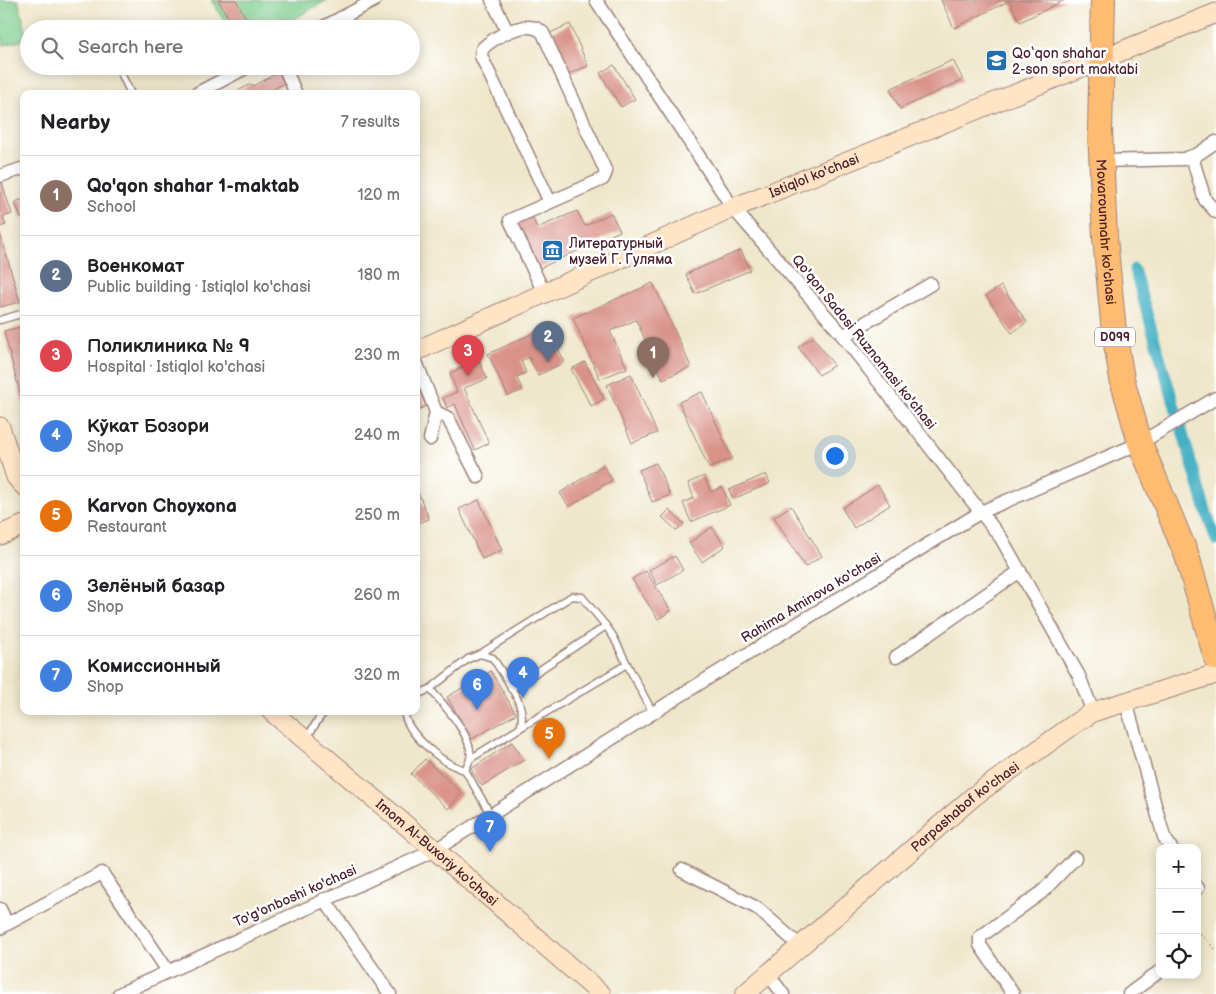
<!DOCTYPE html>
<html lang="en">
<head>
<meta charset="utf-8">
<style>
	:root { --surface:#fff; --page:#f6f6f6; --text:#202124; --muted:#757577; --line:#e0e0e0; --accent:#d93025 }
	body { margin:0; font-family:"Balsamiq Sans",sans-serif; background:var(--page); color:var(--text) }
	.controls { position:absolute; right:15px; bottom:15px; display:grid; overflow:hidden; border-radius:10px; box-shadow:0 2px 12px #0003 }
	.controls button { width:45px; height:45px; display:grid; place-items:center; padding:0; border:0; border-bottom:1px solid var(--line); background:var(--surface); color:var(--text); font:25px sans-serif }
	.you { position:absolute; left:834px; top:455px; width:18px; height:18px; margin:-12px; border:4px solid #fff; border-radius:50%; background:#1a73e8; box-shadow:0 0 0 8px #1a73e833 }
	.badge { display:grid; place-items:center; width:32px; height:32px; border-radius:50%; background:var(--accent); color:#fff; font-size:16px; font-weight:700 }
	.pin { position:absolute; translate:-50% -41px; filter:drop-shadow(0 1px 2px #0008) }
	.pin::after { content:''; position:absolute; top:26px; width:18px; height:15px; background:inherit; clip-path:polygon(0 0,100% 0,50% 100%) }
	.list { margin:0; padding:0; list-style:none }
	h2 { display:flex; justify-content:space-between; align-items:center; height:65px; margin:0; padding:0 20px; font-size:21px }
	h2 small { font-size:16px; font-weight:400; color:var(--muted) }
	.list li { display:grid; grid-template-columns:32px 1fr auto; gap:15px; align-items:center; box-sizing:border-box; height:80px; padding:0 20px; border-top:1px solid var(--line) }
	.list b { display:block; font-size:19px; white-space:nowrap }
	.list p { margin:0; font-size:16px; white-space:nowrap; color:var(--muted) }
	.list em { font-size:16px; font-style:normal; color:var(--muted) }
	.icon { flex:none; width:28px; height:28px; fill:none; stroke:currentColor; stroke-width:2; stroke-linecap:round; stroke-linejoin:round }
	.map { position:relative; flex:none; width:1216px; height:994px; overflow:hidden }
	.search { position:absolute; background:var(--surface); box-shadow:0 2px 12px #0003; left:20px; top:20px; width:400px; height:55px; display:flex; align-items:center; gap:12px; box-sizing:border-box; padding:0 18px; border-radius:28px; color:var(--muted); font-size:19px }
	.panel { position:absolute; background:var(--surface); box-shadow:0 2px 12px #0003; left:20px; top:90px; width:400px; height:625px; border-radius:10px }
	.map>svg:first-child { display:block }
	.green { fill:#7dcd8d; stroke:#64765c }
	.lines { fill:none; stroke-linecap:round; stroke-linejoin:round }
	.canal { stroke:#45b0c4; stroke-width:11 }
	.building { fill:#d99288 }
	.lane-casing { stroke:#9c837b; stroke-width:9 }
	.street-casing { stroke:#9c837b; stroke-width:15 }
	.secondary-casing { stroke:#9c837b; stroke-width:21 }
	.highway-casing { stroke:#9c837b; stroke-width:26 }
	.path { stroke:#9c837b; stroke-width:2; stroke-dasharray:1 4; stroke-linecap:butt }
	.lane { stroke:#fff; stroke-width:6 }
	.street { stroke:#fff; stroke-width:12 }
	.secondary { stroke:#ffe4c6; stroke-width:19 }
	.highway { stroke:#ffbb71; stroke-width:24 }
	.labels { text-anchor:middle; dominant-baseline:central; stroke-width:5; stroke-linejoin:round; paint-order:stroke }
	.shield { fill:#fff; stroke:#80626b; stroke-width:1 }
	.shield-label { font-size:12px; font-weight:bold; fill:#4a1f2b }
	.poi-label { font-size:14px; fill:#4a1f2b; stroke:#fff; text-anchor:start }
	.street-label { font-size:14px; fill:#4a1f2b; stroke:#fff }
</style>
</head>
<body>
<div class="map">
<svg width="1216" height="994" viewBox="0 0 1216 994">
	<rect width="100%" height="100%" fill="#fff"/>
	<filter id="ink" filterUnits="userSpaceOnUse"><feTurbulence type="fractalNoise" baseFrequency=".02" numOctaves="2"/><feDisplacementMap in="SourceGraphic" scale="10" xChannelSelector="R" yChannelSelector="G"/><feConvolveMatrix kernelMatrix="1 2 1 2 8 2 1 2 1" color-interpolation-filters="sRGB"/></filter>
	<filter id="wash" filterUnits="userSpaceOnUse"><feTurbulence type="fractalNoise" baseFrequency=".0096" numOctaves="4" result="noise"/><feDisplacementMap in="SourceGraphic" scale="20" xChannelSelector="R" yChannelSelector="G"/><feGaussianBlur stdDeviation="1.12" result="paint"/><feColorMatrix in="noise" values="0 0 0 0 0 0 0 0 0 0 0 0 0 0 0 0 0 1.4 0 .05"/><feComposite in="paint" operator="in"/></filter>
	<g filter="url(#wash)">
		<rect width="100%" height="100%" fill="#efe7cb"/>
		<!-- green -->
		<g class="green">
			<path d="M0 0H18L28 39 4 45 0 30Z"/>
			<path d="M211 0H327L277 29H229Z"/>
		</g>
		<g class="lines">
			<!-- canal -->
			<path class="canal" d="M1134 269 1205 508 1216 540"/>
		</g>
		<g id="blocks">
			<!-- building -->
			<g class="building">
				<path d="M218 0H236L252 29H235Z"/>
				<path d="M941 0H1065L1020 22 1009 1 954 28Z"/>
				<path d="M570 24 588 66 566 75 548 34Z"/>
				<path d="M953 60 963 80 900 109 890 89Z"/>
				<path d="M614 65 635 99 621 107 600 73Z"/>
				<path d="M279 72 285 83 265 94H237L236 92 251 84 253 86Z"/>
				<path d="M0 183H2L12 214 3 217 6 225 0 227Z"/>
				<path d="M24 199V217L21 218 15 202Z"/>
				<path d="M577 211 585 226 611 213 620 231 536 270 513 221 530 213 537 228Z"/>
				<path d="M0 233 20 302 0 307Z"/>
				<path d="M741 250 750 270 695 294 686 274Z"/>
				<path d="M653 283 691 367 663 379 636 320 610 331 627 368 600 379 573 318Z"/>
				<path d="M1001 286 1027 322 1012 333 986 296Z"/>
				<path d="M24 326V405H23L4 331Z"/>
				<path d="M547 327 565 362 538 375 529 357 521 361 526 373 516 377 523 390 508 396 488 354Z"/>
				<path d="M813 337 834 365 819 375 798 347Z"/>
				<path d="M479 360 487 379 464 388 489 443 475 450 455 404 447 408 443 398 457 392 450 373Z"/>
				<path d="M585 362 604 399 591 406 571 369Z"/>
				<path d="M631 374 657 433 632 443 607 385Z"/>
				<path d="M416 383 426 406 416 411Z"/>
				<path d="M702 392 732 458 709 468 679 402Z"/>
				<path d="M656 463 670 495 652 502 639 470Z"/>
				<path d="M603 465 612 480 569 507 560 493Z"/>
				<path d="M766 474 770 483 733 499 729 490Z"/>
				<path d="M704 476 711 492 722 487 730 505 691 522 683 503 694 498 688 483Z"/>
				<path d="M878 485 890 505 854 528 842 508Z"/>
				<path d="M418 492 429 519 416 524V493Z"/>
				<path d="M479 500 502 550 482 559 459 509Z"/>
				<path d="M791 506 822 556 805 567 774 517Z"/>
				<path d="M669 510 684 524 677 531 662 517Z"/>
				<path d="M712 527 725 546 702 562 689 543Z"/>
				<path d="M675 556 683 570 657 585 649 570Z"/>
				<path d="M646 571 671 611 658 619 632 579Z"/>
				<path d="M491 671 516 714 472 739 447 697Z"/>
				<path d="M512 742 524 760 482 786 471 769Z"/>
				<path d="M425 759 462 793 448 809 411 774Z"/>
			</g>
		</g>
	</g>
	<g filter="url(#ink)">
		<use href="#blocks" fill-opacity="0" stroke="#9c837b" stroke-width="1"/>
		<g class="lines">
			<defs>
				<g id="lane">
					<path d="M118 67 131 94"/>
					<path d="M0 320 24 313"/>
					<path d="M480 654 572 596 582 597 606 626"/>
					<path d="M430 689 468 659 480 654 493 658C504 677 529 706 520 728L470 759"/>
					<path d="M511 689 606 626 613 636 627 664"/>
					<path d="M416 695 430 689C443 704 475 738 470 759 469 763 466 767 465 770"/>
					<path d="M404 711C406 734 444 765 465 770L491 815"/>
					<path d="M320 717 326 711"/>
					<path d="M520 728 627 664 653 713"/>
					<path d="M306 739 320 717 318 711"/>
				</g>
				<g id="street">
					<path d="M492 0 507 31"/>
					<path d="M596 0 733 208 839 331 1001 538 1079 676 1093 712"/>
					<path d="M320 29 375 0"/>
					<path d="M284 66 296 94"/>
					<path d="M196 94 249 66"/>
					<path d="M1192 157 1205 200 1216 212"/>
					<path d="M1101 161 1184 159 1198 154 1216 142"/>
					<path d="M0 176 24 168"/>
					<path d="M544 293 510 220 603 179 606 172 543 33C529 17 493 37 482 49L481 56 550 202"/>
					<path d="M843 336 931 284"/>
					<path d="M416 362 436 412 430 439"/>
					<path d="M436 412 448 418 478 477"/>
					<path d="M896 657 1020 571"/>
					<path d="M1126 702 1164 837 1171 848"/>
					<path d="M682 870 757 908 800 946"/>
					<path d="M1197 887 1198 888"/>
					<path d="M324 899 390 994"/>
					<path d="M0 909 7 924"/>
					<path d="M0 928 102 873 168 971"/>
					<path d="M768 974 783 994"/>
					<path d="M119 994 435 850 710 677 981 512 1140 443 1216 398"/>
					<path d="M1013 994 980 945V937L1041 893 1075 858"/>
					<path d="M1129 994 1160 971"/>
				</g>
				<g id="secondary">
					<path id="s1" d="M416 351 733 208 1216 13"/>
					<path d="M0 427 16 477 24 486"/>
					<path d="M0 535 24 525"/>
					<path id="s2" d="M271 711 435 850 601 994"/>
					<path id="s3" d="M745 994 974 796 1076 723 1093 712 1216 674"/>
				</g>
				<g id="highway">
					<path id="s4" d="M1103 0 1100 130 1105 238 1114 332 1122 379 1140 443 1187 556 1216 658"/>
				</g>
			</defs>
			<!-- lane casing -->
			<use href="#lane" class="lane-casing"/>
			<!-- street casing -->
			<use href="#street" class="street-casing"/>
			<!-- secondary casing -->
			<use href="#secondary" class="secondary-casing"/>
			<!-- highway casing -->
			<use href="#highway" class="highway-casing"/>
			<!-- path -->
			<path class="path" d="M1197 930 1216 950"/>
			<!-- lane -->
			<use href="#lane" class="lane"/>
			<!-- street -->
			<use href="#street" class="street"/>
			<!-- secondary -->
			<use href="#secondary" class="secondary"/>
			<!-- highway -->
			<use href="#highway" class="highway"/>
		</g>
	</g>
	<!-- icons -->
	<defs>
		<symbol id="school-square" viewBox="-11 -11 22 22"><rect x="-9" y="-9" width="18" height="18" rx="4" fill="#1f6fb2" stroke="#fff"/><path d="M0-5L7-2L0 1L-7-2ZM-4 1L0 2.5L4 1V4Q0 6-4 4Z" fill="#fff"/></symbol>
		<symbol id="museum-square" viewBox="-11 -11 22 22"><rect x="-9" y="-9" width="18" height="18" rx="4" fill="#1f6fb2" stroke="#fff"/><path d="M0-6L6-3V-2H-6V-3ZM-5-1h2V3h-2ZM-1-1h2V3h-2ZM3-1h2V3H3ZM-6 4H6V6H-6Z" fill="#fff"/></symbol>
	</defs>
	<g fill-rule="evenodd">
		<use href="#school-square" x="984" y="48" width="25" height="25"/>
		<use href="#museum-square" x="540" y="238" width="25" height="25"/>
	</g>
	<g class="labels">
		<!-- shield labels -->
		<rect class="shield" x="1095" y="327.5" width="40" height="19" rx="4"/>
		<g class="shield-label">
			<text x="1115" y="337">D099</text>
		</g>
		<!-- poi labels -->
		<g class="poi-label">
			<text x="1012" y="53">Qo‘qon shahar<tspan x="1012" dy="16">2-son sport maktabi</tspan></text>
			<text x="569" y="243">Литературный<tspan x="569" dy="16">музей Г. Гуляма</tspan></text>
		</g>
		<!-- street labels -->
		<g class="street-label">
			<text stroke="none"><textPath href="#s1" startOffset="435">Istiqlol ko'chasi</textPath></text>
			<text stroke="none"><textPath href="#s4" startOffset="232">Movarounnahr ko'chasi</textPath></text>
			<text transform="translate(864 342) rotate(51)">Qo'qon Sadosi Ruznomasi ko'chasi</text>
			<text transform="translate(811 598) rotate(-31)">Rahima Aminova ko'chasi</text>
			<text stroke="none"><textPath href="#s3" startOffset="289">Parpashabof ko'chasi</textPath></text>
			<text stroke="none"><textPath href="#s2" startOffset="218">Imom Al-Buxoriy ko'chasi</textPath></text>
			<text transform="translate(295 896) rotate(-24)">To'g'onboshi ko'chasi</text>
		</g>
	</g>
</svg>
<div class="controls">
<button>+</button>
<button>−</button>
<button><svg class="icon" aria-label="locate" viewBox="0 0 24 24"><circle cx="12" cy="12" r="6"/><path d="M12 2v4M12 18v4M2 12h4M18 12h4"/></svg></button>
</div>
<div class="you"></div>
<div class="pin badge" style="left:653px;top:378px;background:#8d6e63">1</div>
<div class="pin badge" style="left:548px;top:362px;background:#5c6f8a">2</div>
<div class="pin badge" style="left:468px;top:376px;background:#e0444e">3</div>
<div class="pin badge" style="left:523px;top:698px;background:#3f7fe0">4</div>
<div class="pin badge" style="left:549px;top:759px;background:#e8710a">5</div>
<div class="pin badge" style="left:477px;top:710px;background:#3f7fe0">6</div>
<div class="pin badge" style="left:490px;top:852px;background:#3f7fe0">7</div>
<div class="search"><svg class="icon" aria-label="search" viewBox="0 0 24 24"><circle cx="10" cy="10" r="6"/><path d="M15 15l6 6"/></svg>Search here</div>
<section class="panel">
<h2>Nearby<small>7 results</small></h2>
<ul class="list">
<li><span class="badge" style="background:#8d6e63">1</span><div><b>Qo'qon shahar 1-maktab</b><p>School</p></div><em>120 m</em></li>
<li><span class="badge" style="background:#5c6f8a">2</span><div><b>Военкомат</b><p>Public building · Istiqlol ko'chasi</p></div><em>180 m</em></li>
<li><span class="badge" style="background:#e0444e">3</span><div><b>Поликлиника № 9</b><p>Hospital · Istiqlol ko'chasi</p></div><em>230 m</em></li>
<li><span class="badge" style="background:#3f7fe0">4</span><div><b>Кўкат Бозори</b><p>Shop</p></div><em>240 m</em></li>
<li><span class="badge" style="background:#e8710a">5</span><div><b>Karvon Choyxona</b><p>Restaurant</p></div><em>250 m</em></li>
<li><span class="badge" style="background:#3f7fe0">6</span><div><b>Зелёный базар</b><p>Shop</p></div><em>260 m</em></li>
<li><span class="badge" style="background:#3f7fe0">7</span><div><b>Комиссионный</b><p>Shop</p></div><em>320 m</em></li>
</ul>
</section>
</div>
</body>
</html>
